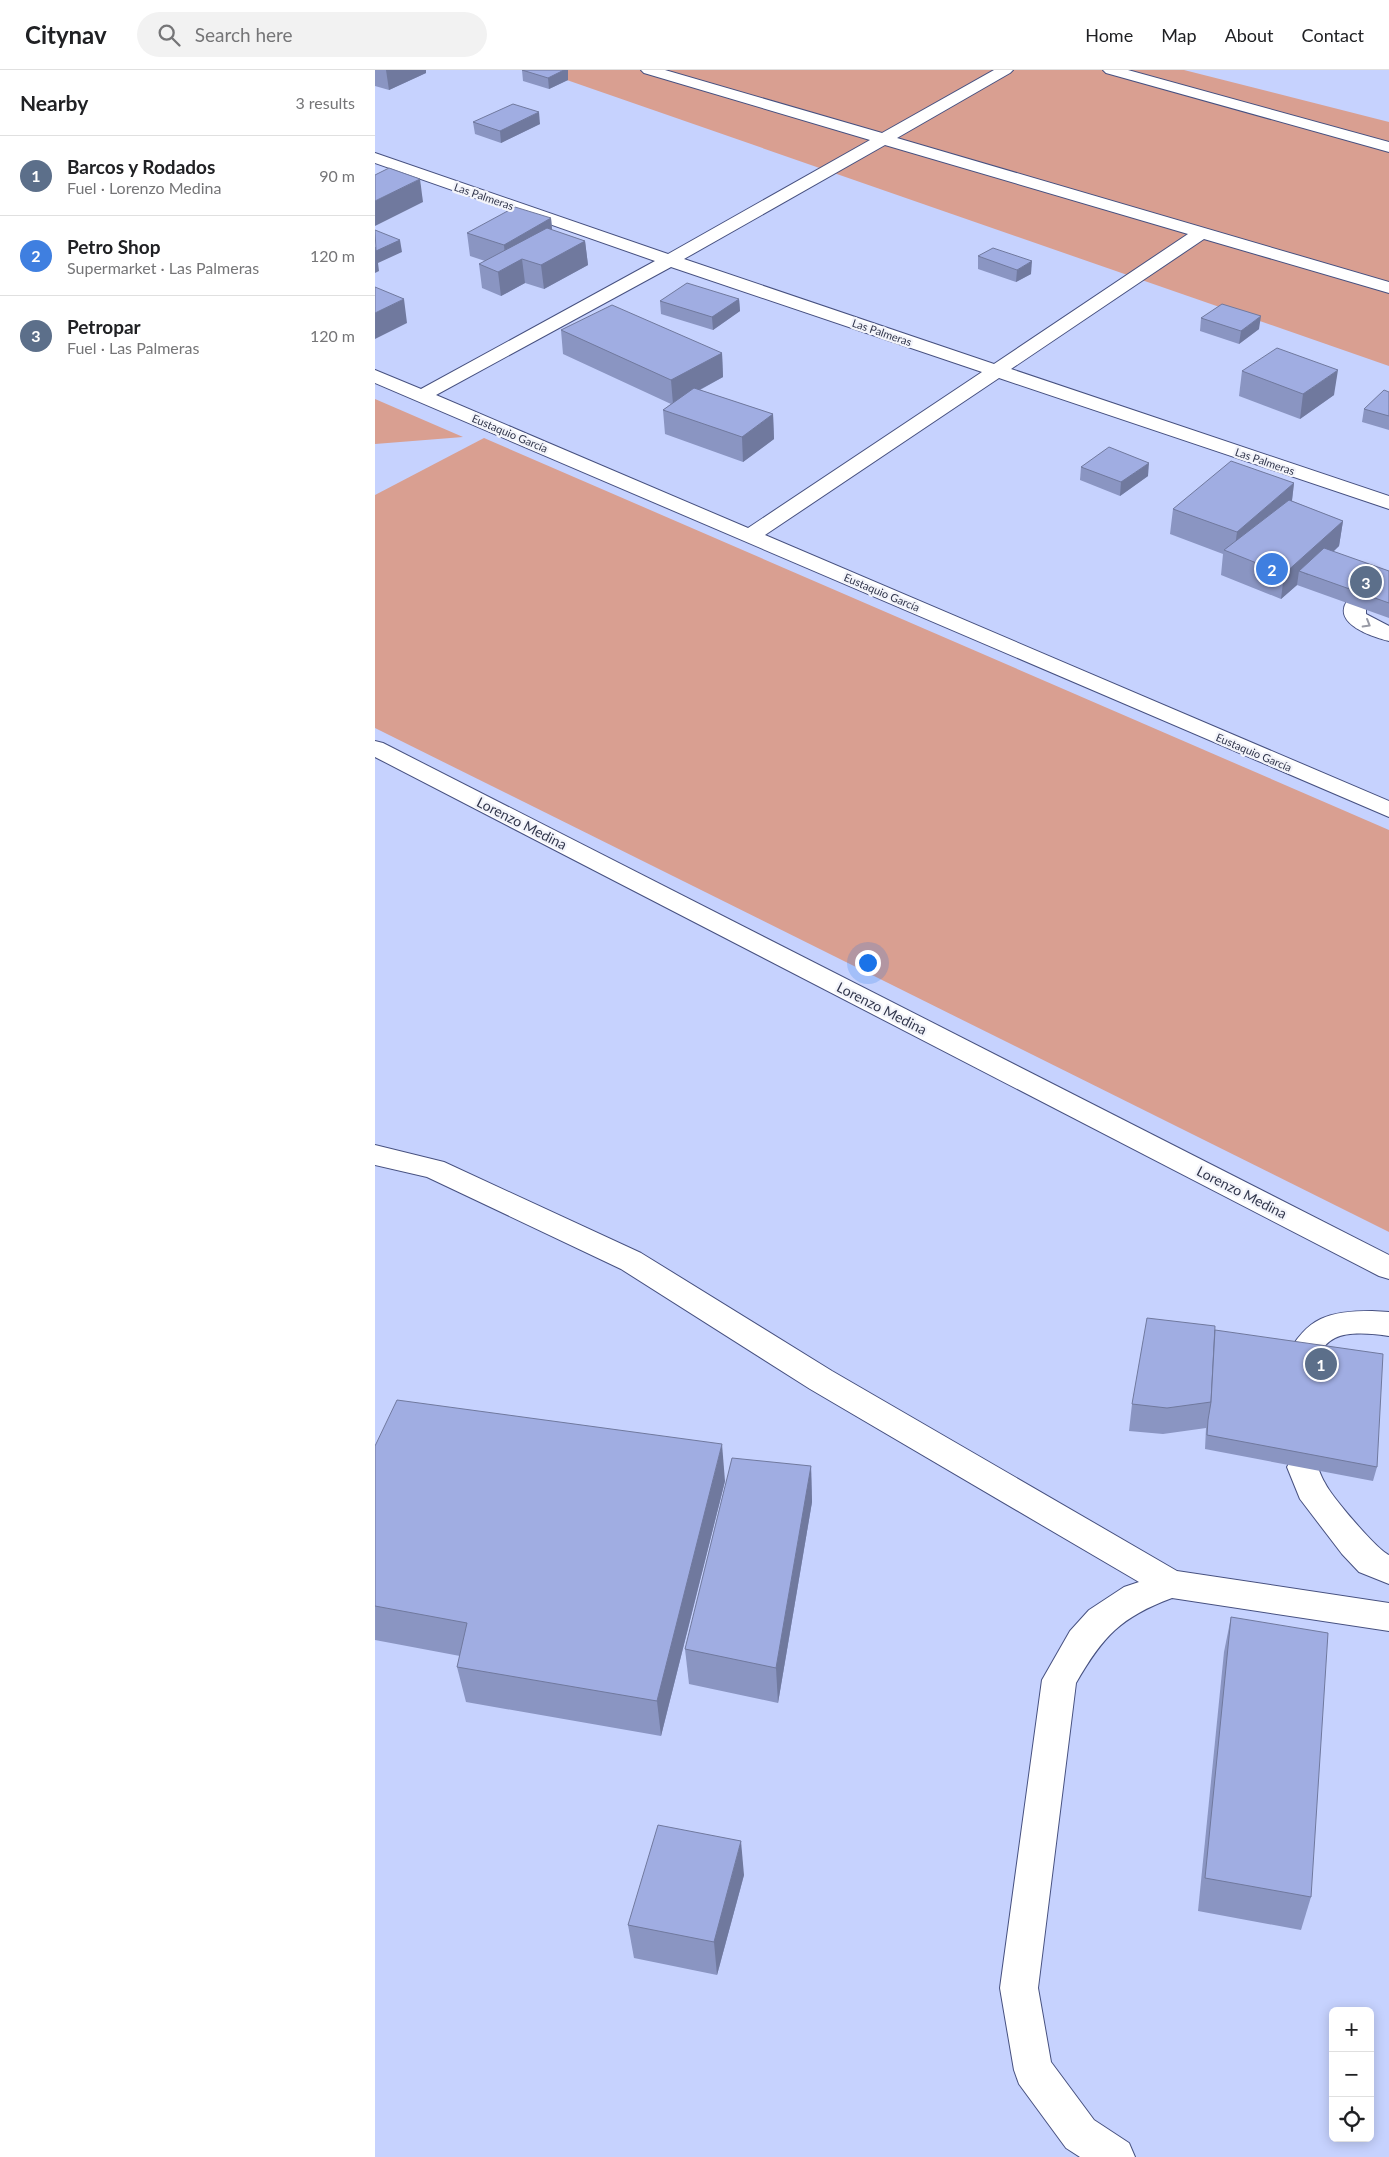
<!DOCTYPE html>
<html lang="en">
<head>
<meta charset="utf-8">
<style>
	:root { --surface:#fff; --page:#f2f2f2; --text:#202124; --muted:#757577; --line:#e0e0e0; --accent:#1a73e8 }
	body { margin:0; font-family:Lato,sans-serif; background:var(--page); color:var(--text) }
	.controls { position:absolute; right:15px; bottom:15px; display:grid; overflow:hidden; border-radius:8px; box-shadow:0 2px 12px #0003 }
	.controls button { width:45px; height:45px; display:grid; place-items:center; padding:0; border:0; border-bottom:1px solid var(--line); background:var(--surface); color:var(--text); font:25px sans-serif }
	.you { position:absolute; left:492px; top:892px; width:18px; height:18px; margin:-12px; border:4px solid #fff; border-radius:50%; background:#1a73e8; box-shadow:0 0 0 8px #1a73e833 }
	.badge { display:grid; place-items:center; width:32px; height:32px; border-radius:50%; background:var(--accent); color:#fff; font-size:16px; font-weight:700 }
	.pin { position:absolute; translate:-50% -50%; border:2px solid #fff; box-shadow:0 1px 5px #0006 }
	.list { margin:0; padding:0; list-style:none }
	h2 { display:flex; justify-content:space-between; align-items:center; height:65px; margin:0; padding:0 20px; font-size:21px }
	h2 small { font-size:16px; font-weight:400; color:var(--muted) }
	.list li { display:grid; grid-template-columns:32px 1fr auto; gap:15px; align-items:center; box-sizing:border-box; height:80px; padding:0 20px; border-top:1px solid var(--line) }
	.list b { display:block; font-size:19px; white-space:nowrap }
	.list p { margin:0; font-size:16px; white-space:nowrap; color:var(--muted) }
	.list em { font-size:16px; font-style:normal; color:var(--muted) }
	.icon { flex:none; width:28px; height:28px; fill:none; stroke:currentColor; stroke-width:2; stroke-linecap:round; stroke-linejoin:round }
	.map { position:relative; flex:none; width:1014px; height:2087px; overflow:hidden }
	header { display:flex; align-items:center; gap:30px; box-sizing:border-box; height:70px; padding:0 25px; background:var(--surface); border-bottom:1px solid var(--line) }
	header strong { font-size:24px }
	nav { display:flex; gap:28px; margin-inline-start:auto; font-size:18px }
	.search { width:350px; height:45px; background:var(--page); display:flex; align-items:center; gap:12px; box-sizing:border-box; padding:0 18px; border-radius:28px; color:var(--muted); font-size:19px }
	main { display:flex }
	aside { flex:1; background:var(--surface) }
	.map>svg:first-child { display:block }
	.green { fill:#d99f91 }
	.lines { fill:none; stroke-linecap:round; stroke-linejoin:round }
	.minor-casing { stroke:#475180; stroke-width:2 }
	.minor { fill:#fff; fill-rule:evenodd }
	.wall { fill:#8a95c2 }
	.shaded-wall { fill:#70799e }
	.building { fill:#a0ade2; stroke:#70799e }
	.oneway { stroke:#989aa5 }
	.labels { text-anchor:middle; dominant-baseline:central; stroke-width:4.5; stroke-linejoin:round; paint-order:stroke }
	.far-street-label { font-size:11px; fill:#30354b; stroke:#f3f4fa }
	.street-label { font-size:14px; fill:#30354b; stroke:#f3f4fa }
</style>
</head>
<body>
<header>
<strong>Citynav</strong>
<div class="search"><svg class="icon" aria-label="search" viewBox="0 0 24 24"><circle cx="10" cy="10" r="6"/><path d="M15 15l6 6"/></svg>Search here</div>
<nav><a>Home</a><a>Map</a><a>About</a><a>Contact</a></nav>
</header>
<main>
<aside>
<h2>Nearby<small>3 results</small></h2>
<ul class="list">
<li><span class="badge" style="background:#5c6f8a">1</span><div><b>Barcos y Rodados</b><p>Fuel · Lorenzo Medina</p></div><em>90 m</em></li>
<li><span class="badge" style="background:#3f7fe0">2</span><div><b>Petro Shop</b><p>Supermarket · Las Palmeras</p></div><em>120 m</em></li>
<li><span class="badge" style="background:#5c6f8a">3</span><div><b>Petropar</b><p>Fuel · Las Palmeras</p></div><em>120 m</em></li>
</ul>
</aside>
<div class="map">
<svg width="1014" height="2087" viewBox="0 0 1014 2087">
	<rect width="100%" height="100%" fill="#c6d2fe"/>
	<!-- green -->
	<g class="green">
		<path d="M163 0H809L1014 52V296Z"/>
		<path d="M0 329 88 367 0 374Z"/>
		<path d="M109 368 1014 760V1162L0 658V425Z"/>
	</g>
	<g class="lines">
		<defs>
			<g id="minor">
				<path d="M266 0H290L507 63 619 0H638L635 3 522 68 1014 212V223L829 169 636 299 1014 426V439L624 308 390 465 1014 731V747L0 313V300L46 319 280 191 0 93V83L293 184 495 70 269 3ZM510 75 813 164 619 294 309 189ZM296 197 607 302 373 458 61 325Z"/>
				<path d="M728 0H753L1014 72V82L731 3Z"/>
				<path d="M980 530 988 531 991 536V544L1014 556V571C998 567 957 554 972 531Z"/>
				<path d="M0 671 8 673 1014 1185V1209L1004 1206 0 687Z"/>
				<path d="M0 1075 69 1092 266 1183 457 1301 802 1501 1014 1533V1561L797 1528C746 1547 728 1566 701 1613L663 1918 676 1992 719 2050 754 2073 760 2087H705L691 2078 644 2014 639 2000 625 1918 667 1610 695 1561 714 1540 749 1517 764 1512 435 1319 246 1199 52 1107 0 1095Z"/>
				<path d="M997 1241 1014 1242V1266C998 1264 975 1261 960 1268 939 1278 945 1305 915 1295L911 1287C932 1247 954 1241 997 1241Z"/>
				<path d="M928 1384 939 1388C943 1396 945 1405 950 1413 956 1426 1002 1480 1014 1485V1514L984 1502 967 1484 925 1429 912 1397 917 1388Z"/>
			</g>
		</defs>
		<!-- minor casing -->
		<use href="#minor" class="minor-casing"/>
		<!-- minor -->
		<use href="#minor" class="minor"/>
	</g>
	<!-- wall -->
	<g class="wall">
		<path d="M0 0H51V3L14 20 0 16Z"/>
		<path d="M147 0H193V10L174 19 148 11Z"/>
		<path d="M98 52 165 54 126 73 100 64Z"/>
		<path d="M176 148 177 160 210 171 213 195 169 219 150 213 126 226 107 218 104 194 110 191 95 186 92 163Z"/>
		<path d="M603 186 656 204 641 212 603 199Z"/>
		<path d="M364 229 365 241 338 260 286 244 285 231Z"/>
		<path d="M826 248 884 259 864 274 825 261Z"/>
		<path d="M186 260 347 283 348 307 325 320 398 344 399 369 368 392 290 364 288 340 296 334 188 284Z"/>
		<path d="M867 301 959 325 925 349 864 326Z"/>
		<path d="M1014 322V360L987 352 989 339Z"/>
		<path d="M706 397 773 406 745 426 705 410Z"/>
		<path d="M919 413 917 431 968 451 964 476 958 482 1014 501V548L922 515 906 529 846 505 848 484 795 464 798 439Z"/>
		<path d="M840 1260 1002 1397 998 1411 830 1379 831 1358 788 1364 754 1361 757 1334Z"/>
		<path d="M0 1376 350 1411 286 1666 91 1632 82 1597 85 1586 0 1570Z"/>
		<path d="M436 1396 437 1432 403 1633 314 1614 310 1579Z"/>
		<path d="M856 1547 936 1827 926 1860 823 1841 849 1582Z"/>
		<path d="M369 1805 342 1905 259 1888 253 1855Z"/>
	</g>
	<!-- shaded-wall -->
	<g class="shaded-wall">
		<path d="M11 0H51V3L14 20Z"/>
		<path d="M189 0H193V10L174 19 173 8Z"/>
		<path d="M164 42 165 54 126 73 125 61Z"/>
		<path d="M45 109 48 132 0 156V131Z"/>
		<path d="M176 148 178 171 147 189 150 213 126 226 123 202 131 198 129 175Z"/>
		<path d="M25 170 27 182 3 193 4 201 0 203V177Z"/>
		<path d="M210 171 213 195 169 219 166 195Z"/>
		<path d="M657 191 656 204 641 212 642 200Z"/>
		<path d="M29 229 32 253 0 269V243Z"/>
		<path d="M364 229 365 241 338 260 337 247Z"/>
		<path d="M886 246 884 259 864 274 866 261Z"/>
		<path d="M347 283 348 307 298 334 296 310Z"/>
		<path d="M963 300 959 325 925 349 928 324Z"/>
		<path d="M398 344 399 369 368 392 367 367Z"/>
		<path d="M774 393 773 406 745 426 746 412Z"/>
		<path d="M919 413 916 438 859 484 862 462Z"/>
		<path d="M968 451 964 476 933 505 924 501 922 515 906 529 909 504Z"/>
		<path d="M347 1374 350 1411 286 1666 282 1631Z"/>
		<path d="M436 1396 437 1432 403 1633 401 1598Z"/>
		<path d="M366 1771 369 1805 342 1905 339 1872Z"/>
	</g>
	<!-- building -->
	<g class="building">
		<path d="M147 0H189L173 8Z"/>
		<path d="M138 34 164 42 125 61 98 52Z"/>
		<path d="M14 98 45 109 0 131V105Z"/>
		<path d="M140 137 176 148 129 175 92 163Z"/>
		<path d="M172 158 210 171 166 195 147 189 123 202 104 194Z"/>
		<path d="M0 160 25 170 1 181Z"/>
		<path d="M618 178 657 191 642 200 603 186Z"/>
		<path d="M312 213 364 229 337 247 285 231Z"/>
		<path d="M0 217 29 229 0 243Z"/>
		<path d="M847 234 886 246 866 261 826 248Z"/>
		<path d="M237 235 347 283 296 310 186 260Z"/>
		<path d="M902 278 963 300 928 324 867 301Z"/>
		<path d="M319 318 398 344 367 367 288 340Z"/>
		<path d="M1009 320 1014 322V346L989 339Z"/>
		<path d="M734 377 774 393 746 412 706 397Z"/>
		<path d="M856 391 919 413 862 462 798 439Z"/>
		<path d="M914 430 968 451 909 504 849 480Z"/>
		<path d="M949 478 1014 501V533L924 501Z"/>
		<path d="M772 1248 840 1256 836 1332 792 1338 757 1334Z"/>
		<path d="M840 1260 1008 1284 1002 1397 832 1365 833 1350 836 1332Z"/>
		<path d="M22 1330 347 1374 282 1631 82 1597 92 1553 0 1536V1376Z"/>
		<path d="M357 1388 436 1396 401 1598 310 1579Z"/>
		<path d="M856 1547 953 1563 936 1827 830 1808Z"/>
		<path d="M283 1755 366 1771 339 1872 253 1855Z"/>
	</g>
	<!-- one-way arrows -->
	<defs><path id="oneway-chevron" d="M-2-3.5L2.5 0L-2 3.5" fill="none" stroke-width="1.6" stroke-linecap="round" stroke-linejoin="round" transform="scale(1.25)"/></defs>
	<use class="oneway" href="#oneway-chevron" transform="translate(992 554) rotate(30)"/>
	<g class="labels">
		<!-- far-street labels -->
		<g class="far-street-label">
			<text transform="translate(109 126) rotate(19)">Las Palmeras</text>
			<text transform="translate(507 262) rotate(19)">Las Palmeras</text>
			<text transform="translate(135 363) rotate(23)">Eustaquio García</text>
			<text transform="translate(890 391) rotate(19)">Las Palmeras</text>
			<text transform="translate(507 522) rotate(23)">Eustaquio García</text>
			<text transform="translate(879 682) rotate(23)">Eustaquio García</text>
		</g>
		<!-- street labels -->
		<g class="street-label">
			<text transform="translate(147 753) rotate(27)">Lorenzo Medina</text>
			<text transform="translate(507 938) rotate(27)">Lorenzo Medina</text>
			<text transform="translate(867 1122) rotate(27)">Lorenzo Medina</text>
		</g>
	</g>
</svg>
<div class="controls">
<button>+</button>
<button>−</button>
<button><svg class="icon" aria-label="locate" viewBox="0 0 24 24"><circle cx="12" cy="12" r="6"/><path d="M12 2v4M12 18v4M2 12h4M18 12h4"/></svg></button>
</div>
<div class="you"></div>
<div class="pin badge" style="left:946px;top:1294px;background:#5c6f8a">1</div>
<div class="pin badge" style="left:897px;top:499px;background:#3f7fe0">2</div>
<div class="pin badge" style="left:991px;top:512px;background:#5c6f8a">3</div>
</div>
</main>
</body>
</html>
